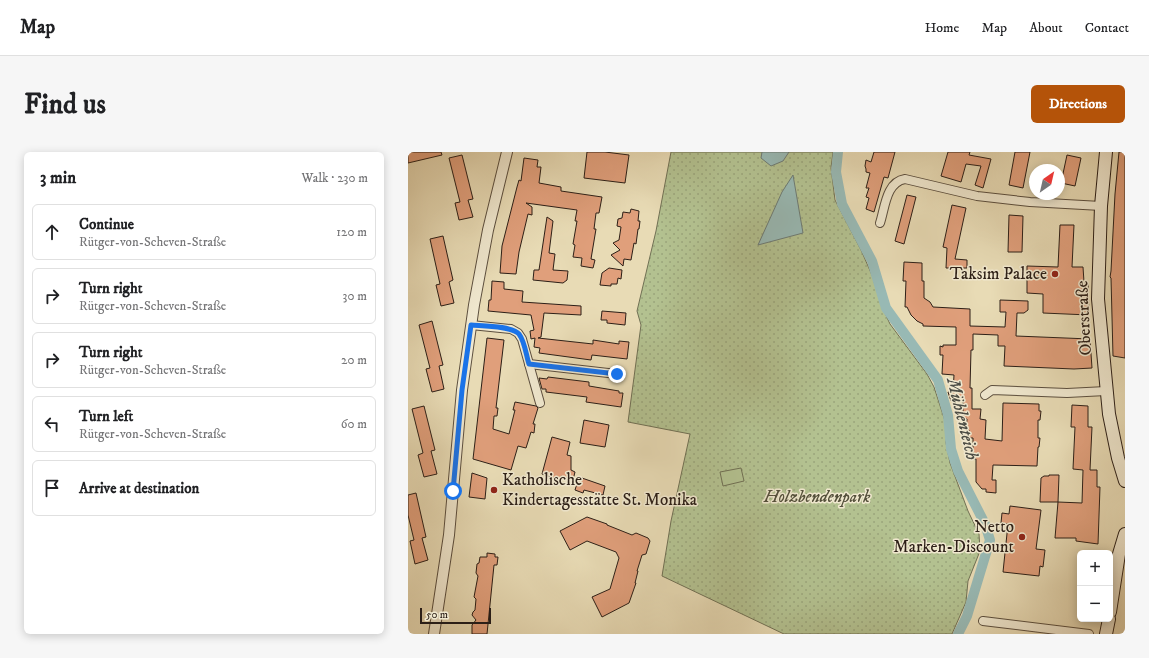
<!DOCTYPE html>
<html lang="en">
<head>
<meta charset="utf-8">
<style>
	:root { --surface:#fff; --page:#f6f6f6; --text:#202124; --muted:#757577; --line:#e0e0e0; --accent:#b45309 }
	body { margin:0; font-family:"IM FELL DW Pica",serif; background:var(--page); color:var(--text) }
	.controls { position:absolute; right:12px; bottom:12px; display:grid; overflow:hidden; border-radius:6px; box-shadow:0 2px 10px #0003 }
	.controls button { width:36px; height:36px; display:grid; place-items:center; padding:0; border:0; border-bottom:1px solid var(--line); background:var(--surface); color:var(--text); font:20px sans-serif }
	.compass { position:absolute; left:621px; top:12px; width:36px; height:36px; border-radius:50%; background:var(--surface); box-shadow:0 2px 10px #0003; rotate:34deg }
	.scale { position:absolute; left:12px; bottom:10px; width:71px; box-sizing:border-box; padding-left:4px; border:2px solid #2c1f17; border-top:0; font-size:11px; line-height:14px; white-space:nowrap; color:#2c1f17; -webkit-text-stroke:3px #f0e8cf; paint-order:stroke }
	.stop { position:absolute; width:12px; height:12px; margin:-9px; border:3px solid #1a73e8; border-radius:50%; background:#fff }
	.stop.end { background:#1a73e8; border-color:#fff; box-shadow:0 1px 4px #0008 }
	.list { margin:0; padding:0; list-style:none }
	h2 { display:flex; justify-content:space-between; align-items:center; height:52px; margin:0; padding:0 16px; font-size:17px }
	h2 small { font-size:13px; font-weight:400; color:var(--muted) }
	.list li { display:grid; grid-template-columns:26px 1fr auto; gap:12px; align-items:center; box-sizing:border-box; height:56px; margin:0 8px 8px; padding:0 8px; border:1px solid var(--line); border-radius:6px }
	.list b { display:block; font-size:15px; white-space:nowrap }
	.list p { margin:0; font-size:13px; white-space:nowrap; color:var(--muted) }
	.list em { font-size:13px; font-style:normal; color:var(--muted) }
	.icon { flex:none; width:22px; height:22px; fill:none; stroke:currentColor; stroke-width:2; stroke-linecap:round; stroke-linejoin:round }
	.map { position:relative; flex:none; width:717px; height:482px; overflow:hidden; border-radius:6px }
	header { display:flex; align-items:center; gap:24px; box-sizing:border-box; height:56px; padding:0 20px; background:var(--surface); border-bottom:1px solid var(--line) }
	header strong { font-size:19px }
	nav { display:flex; gap:22px; margin-inline-start:auto; font-size:14px }
	.intro { display:flex; align-items:center; justify-content:space-between; box-sizing:border-box; height:96px; padding:0 24px }
	h1 { margin:0; font-size:28px }
	.button { padding:10px 18px; border-radius:6px; background:var(--accent); color:#fff; font-size:14px; font-weight:700 }
	main { display:flex; gap:24px; padding:0 24px }
	aside { flex:1; background:var(--surface); border-radius:6px; box-shadow:0 2px 10px #0003 }
	.map>svg:first-child { display:block }
	.park { fill:url(#park-dots); stroke:#707054 }
	.garden { fill:#b3c190; stroke:#707054 }
	.water { fill:#98b9b4; stroke:#6d7b75 }
	.lines { fill:none; stroke-linecap:round; stroke-linejoin:round }
	.canal { stroke:#98b9b4; stroke-width:10 }
	.building { fill:#e09f7b; stroke:#2c1f17 }
	.minor-casing { stroke:#5b4e3e; stroke-width:10 }
	.tertiary-casing { stroke:#5b4e3e; stroke-width:12 }
	.secondary-casing { stroke:#2c1f17; stroke-width:14 }
	.minor { stroke:#f0e8cf; stroke-width:8 }
	.tertiary { stroke:#f0e8cf; stroke-width:10 }
	.secondary { stroke:#f0e8cf; stroke-width:12 }
	.route { stroke:#1a73e8; stroke-width:5 }
	.poi-dot { fill:#8f2418; stroke:#f0e8cf; stroke-width:1.5 }
	.labels { text-anchor:middle; dominant-baseline:central; stroke-width:3; stroke-linejoin:round; paint-order:stroke }
	.poi-label { font-size:17px; fill:#2c1f17; stroke:#f0e8cf; text-anchor:end }
	.street-label { font-size:17px; fill:#2c1f17; stroke:#f0e8cf }
	.park-label { font-size:17px; font-style:italic; fill:#54503b; stroke:#f0e8cf }
	.water-label { font-size:18px; font-style:italic; fill:#4c4d46; stroke:#f0e8cf }
</style>
</head>
<body>
<header>
<strong>Map</strong>
<nav><a>Home</a><a>Map</a><a>About</a><a>Contact</a></nav>
</header>
<div class="intro"><h1>Find us</h1><a class="button">Directions</a></div>
<main>
<aside>
<h2>3 min<small>Walk · 230 m</small></h2>
<ul class="list">
<li><svg class="icon" aria-label="ahead" viewBox="0 0 24 24"><path d="M12 20V5M6 11l6-6 6 6"/></svg><div><b>Continue</b><p>Rütger-von-Scheven-Straße</p></div><em>120 m</em></li>
<li><svg class="icon" aria-label="right" viewBox="0 0 24 24"><path d="M7 20v-9h11M14 6l5 5-5 5"/></svg><div><b>Turn right</b><p>Rütger-von-Scheven-Straße</p></div><em>30 m</em></li>
<li><svg class="icon" aria-label="right" viewBox="0 0 24 24"><path d="M7 20v-9h11M14 6l5 5-5 5"/></svg><div><b>Turn right</b><p>Rütger-von-Scheven-Straße</p></div><em>20 m</em></li>
<li><svg class="icon" aria-label="left" viewBox="0 0 24 24"><path d="M17 20v-9H6M10 6l-5 5 5 5"/></svg><div><b>Turn left</b><p>Rütger-von-Scheven-Straße</p></div><em>60 m</em></li>
<li><svg class="icon" aria-label="arrive" viewBox="0 0 24 24"><path d="M6 21V4h12l-3 4 3 4H6"/></svg><div><b>Arrive at destination</b></div></li>
</ul>
</aside>
<div class="map">
<svg width="717" height="482" viewBox="0 0 717 482">
	<defs>
		<pattern id="park-dots" width="8" height="8" patternUnits="userSpaceOnUse"><rect width="8" height="8" fill="#b3c190"/><path d="M2 2h.1M6 6h.1" fill="none" stroke="#9aa57b" stroke-width="1.8" stroke-linecap="round"/></pattern>
	</defs>
	<rect width="100%" height="100%" fill="#e8dbb5"/>
	<filter id="stains"><feTurbulence type="fractalNoise" baseFrequency=".005" numOctaves="4"/><feColorMatrix values="0 0 0 0 .2 0 0 0 0 .09 0 0 0 0 .02 0 0 0 .5 -.17"/></filter>
	<radialGradient id="worn" r=".72"><stop offset=".6" stop-color="#630" stop-opacity="0"/><stop offset="1" stop-color="#630" stop-opacity=".3"/></radialGradient>
	<!-- park -->
	<path class="park" d="M263 0H425L423 16 427 48 453 98 467 130 475 157 482 172 519 222 526 235 537 269 539 280 538 291 542 311 560 359 571 382 572 399 560 429 558 450 544 482H376L254 424 263 369 282 282 220 270 233 173 229 159 248 79Z"/>
	<!-- garden -->
	<path class="garden" d="M333 316 336 329 315 334 312 320Z"/>
	<!-- water -->
	<g class="water">
		<path d="M354 0H381L375 9 363 14 353 6Z"/>
		<path d="M385 23 395 81 350 93 374 40Z"/>
	</g>
	<g class="lines">
		<!-- canal -->
		<path class="canal" d="M430 0 428 20 434 52 464 109 478 156 530 228 540 263 543 297 550 319 577 372 582 388 559 464 550 482"/>
	</g>
	<!-- building -->
	<g class="building">
		<path d="M0 0H33L34 3 0 11Z"/>
		<path d="M179 0H197L221 3 217 31 176 26Z"/>
		<path d="M466 0H487L480 26 476 25 466 60 458 57 461 46 458 45 461 36H458L462 21 458 20V17L457 14 458 8 463 10Z"/>
		<path d="M540 0H562L561 3 583 7 575 36 567 33 573 14 558 12 553 30 533 24Z"/>
		<path d="M607 0H622L615 36 601 33Z"/>
		<path d="M711 0H717V206L705 204 703 126 702 125 703 119 707 42Z"/>
		<path d="M54 3 65 47 60 48 65 65 51 68 47 51 52 50 41 6Z"/>
		<path d="M659 3 673 6 667 34 653 31Z"/>
		<path d="M116 6 130 8 129 15H133L131 31 153 35V39L194 45 191 61H188L186 77H188L183 107 187 108 185 116 173 114 174 106 165 105 167 93 165 92 169 69H167L169 58 118 51 124 55V63L120 62 111 100 108 122 92 121 94 94 109 35 111 28 113 29Z"/>
		<path d="M499 43 508 45 496 92 487 89Z"/>
		<path d="M544 53 558 56 547 107 559 108V116H538L539 96 535 95Z"/>
		<path d="M223 57 231 59 230 69H232L231 77H230L228 92 226 91 223 108 216 107 215 114 203 103 212 98 205 91 211 88 213 75 209 74 210 67 214 66 215 60 222 61Z"/>
		<path d="M601 63 615 64 614 100H600Z"/>
		<path d="M139 65 145 69 141 101 147 102 145 118 160 119 159 128 155 131 125 128 126 118H131Z"/>
		<path d="M652 73H666L664 115H675L676 130 680 131 681 163 635 161V142L619 141V114L650 115Z"/>
		<path d="M35 84 45 128 41 130 46 151 33 154 28 133 32 132 22 87Z"/>
		<path d="M496 110 514 111V129H516V146L522 150 525 155 562 157V174L597 175 598 160H592V148L620 149V158L616 161H609L608 184 682 187 684 216 666 217 596 214 597 194H590V183L565 182V198H563L562 236H564V257H573L572 267 578 268 577 287 594 289 595 251 631 252V259H633L632 268H630V286H632L631 295H630L629 314 585 313 584 328H588V341L578 340V337H574L568 330V307H565V286H561V278H558L559 267H555V249H543L540 240 545 241 546 223 534 222 535 203H532V194L535 195V193H548V175L515 174V172L509 169 503 163 499 155H497L498 129H495Z"/>
		<path d="M201 116 214 118 213 127 210 126 209 132H203V134L192 133 194 121Z"/>
		<path d="M84 129 96 130V137L115 139 114 150 173 154V163L136 161 133 185 130 186 185 192V188L211 192V189L221 190 219 207 184 203 183 208 131 201 132 196 126 195 127 186 123 187 122 179 126 178 123 163 80 159 81 148H83Z"/>
		<path d="M194 159 218 161 217 173 199 171V168H193Z"/>
		<path d="M24 169 35 213 31 214 36 237 24 240 18 217 22 216 11 173Z"/>
		<path d="M79 186 96 188 88 256H90L89 264H86L85 277 101 282 107 258H105L107 250 128 254 130 256 125 272H127L126 281 123 280 118 296 110 294 103 318 65 307Z"/>
		<path d="M140 225 181 230V234L211 239V241H215L213 255 178 250 179 245 138 240V237H134L131 226 139 227Z"/>
		<path d="M664 253 680 254V275H684L682 318H689V335H692L690 392 668 389V386H647L650 350 674 351 675 318 665 317 667 275H663Z"/>
		<path d="M16 254 27 298 23 299 29 322 16 325 10 303 15 301 4 257Z"/>
		<path d="M176 268 201 273 197 295 172 291Z"/>
		<path d="M144 285 162 290 159 303 163 304V318L167 320 165 328 153 324 152 328 134 322Z"/>
		<path d="M64 321 79 326 77 347 61 345Z"/>
		<path d="M641 323H651L650 350H632L633 326 636 324H641Z"/>
		<path d="M171 325 197 334 195 343 176 338 175 341 167 338Z"/>
		<path d="M8 341 18 385 14 386 20 408 7 412 2 389 6 388 0 363V343Z"/>
		<path d="M602 354 633 358 628 397 637 398 635 415 632 414 631 424 595 420 600 372 593 371 594 361 601 362Z"/>
		<path d="M179 365 199 372V373L224 383 228 381 240 386 242 389 238 402 234 403 229 419H230L227 431H228L221 451 194 465 184 445 202 437 211 406 208 400 179 389 162 398 152 379Z"/>
		<path d="M79 401 87 402V405H90L89 413H86L79 482H64V473L68 468 64 463 65 460 67 458 68 447 66 445 70 424 68 421 69 412 71 411 72 405H79Z"/>
	</g>
	<g class="lines">
		<defs>
			<g id="minor">
				<path d="M472 71C477 56 478 30 497 27L569 44 622 50 693 54"/>
				<path d="M63 173 103 177 110 181 114 187 132 251"/>
				<path d="M121 212 209 222"/>
				<path d="M577 243 584 238 659 241 698 239"/>
				<path d="M575 469 681 482"/>
			</g>
			<path id="tertiary" d="M26 482 41 383 54 238 66 153 80 78 99 0"/>
			<g id="secondary">
				<path d="M698 0 693 54 690 147 701 262 710 306 717 329"/>
				<path d="M702 460 711 402 717 382"/>
				<path d="M698 482 701 467"/>
			</g>
		</defs>
		<!-- minor casing -->
		<use href="#minor" class="minor-casing"/>
		<!-- tertiary casing -->
		<use href="#tertiary" class="tertiary-casing"/>
		<!-- secondary casing -->
		<use href="#secondary" class="secondary-casing"/>
		<!-- minor -->
		<use href="#minor" class="minor"/>
		<!-- tertiary -->
		<use href="#tertiary" class="tertiary"/>
		<!-- secondary -->
		<use href="#secondary" class="secondary"/>
	</g>
	<g class="lines">
		<!-- route -->
		<path class="route" d="M45 339 54 238 63 173C74 174 105 174 111 182 117 190 118 203 121 212L209 222"/>
	</g>
	<!-- markers -->
	<g class="poi-dot">
		<circle cx="647" cy="122" r="4"/>
		<circle cx="86" cy="338" r="4"/>
		<circle cx="614" cy="385" r="4"/>
	</g>
	<g class="labels">
		<!-- poi labels -->
		<g class="poi-label">
			<text x="639" y="122">Taksim Palace</text>
			<text x="94" y="328" text-anchor="start">Katholische<tspan x="94" dy="20">Kindertagesstätte St. Monika</tspan></text>
			<text x="606" y="375">Netto<tspan x="606" dy="20">Marken-Discount</tspan></text>
		</g>
		<!-- street labels -->
		<g class="street-label">
			<text transform="translate(676 166) rotate(-93)">Oberstraße</text>
		</g>
		<!-- park labels -->
		<g class="park-label">
			<text x="409" y="345">Holzbendenpark</text>
		</g>
		<!-- water labels -->
		<g class="water-label">
			<text transform="translate(554 267) rotate(76)">Mühlenteich</text>
		</g>
	</g>
	<rect width="100%" height="100%" filter="url(#stains)"/>
	<rect width="100%" height="100%" fill="url(#worn)"/>
</svg>
<div class="controls">
<button>+</button>
<button>−</button>
</div>
<svg class="compass" viewBox="-18 -18 36 36"><path d="M0-13l5 13h-10z" fill="#e53935"/><path d="M0 13l5-13h-10z" fill="#757577"/></svg>
<div class="scale">50 m</div>
<div class="stop" style="left:45px;top:339px"></div>
<div class="stop end" style="left:209px;top:222px"></div>
</div>
</main>
</body>
</html>
